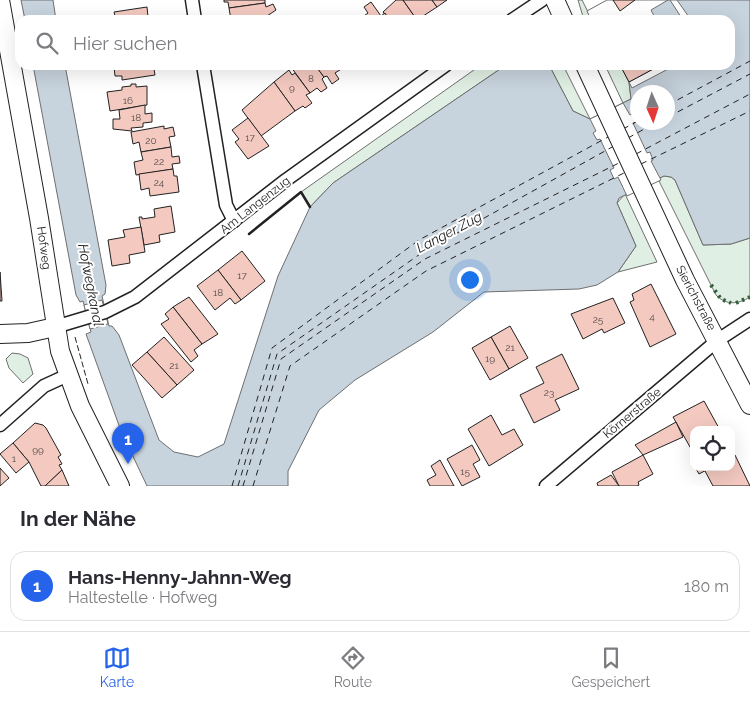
<!DOCTYPE html>
<html lang="de">
<head>
<meta charset="utf-8">
<style>
	:root { --surface:#fff; --page:#f2f2f3; --text:#2b2b33; --muted:#7c7c81; --line:#e1e1e2; --accent:#2563eb }
	body { margin:0; font-family:Raleway,sans-serif; background:var(--page); color:var(--text) }
	.controls { position:absolute; right:15px; bottom:15px; display:grid; overflow:hidden; border-radius:10px; box-shadow:0 5px 20px #0002 }
	.controls button { width:45px; height:45px; display:grid; place-items:center; padding:0; border:0; border-bottom:1px solid var(--line); background:var(--surface); color:var(--text); font:25px sans-serif }
	.compass { position:absolute; left:630px; top:85px; width:45px; height:45px; border-radius:50%; background:var(--surface); box-shadow:0 5px 20px #0002; rotate:177deg }
	.you { position:absolute; left:469px; top:279px; width:18px; height:18px; margin:-12px; border:4px solid #fff; border-radius:50%; background:#1a73e8; box-shadow:0 0 0 8px #1a73e833 }
	.badge { display:grid; place-items:center; width:32px; height:32px; border-radius:50%; background:var(--accent); color:#fff; font-size:16px; font-weight:700 }
	.pin { position:absolute; translate:-50% -41px; filter:drop-shadow(0 1px 2px #0008) }
	.pin::after { content:''; position:absolute; top:26px; width:18px; height:15px; background:inherit; clip-path:polygon(0 0,100% 0,50% 100%) }
	.list { margin:0; padding:0; list-style:none }
	h2 { display:flex; justify-content:space-between; align-items:center; height:65px; margin:0; padding:0 20px; font-size:21px }
	h2 small { font-size:16px; font-weight:400; color:var(--muted) }
	.list li { display:grid; grid-template-columns:32px 1fr auto; gap:15px; align-items:center; box-sizing:border-box; height:70px; margin:0 10px 10px; padding:0 10px; border:1px solid var(--line); border-radius:15px }
	.list b { display:block; font-size:19px; white-space:nowrap }
	.list p { margin:0; font-size:16px; white-space:nowrap; color:var(--muted) }
	.list em { font-size:16px; font-style:normal; color:var(--muted) }
	.icon { flex:none; width:28px; height:28px; fill:none; stroke:currentColor; stroke-width:2; stroke-linecap:round; stroke-linejoin:round }
	.map { position:relative; flex:none; width:750px; height:486px; overflow:hidden }
	.search { position:absolute; background:var(--surface); box-shadow:0 5px 20px #0002; left:15px; right:15px; top:15px; height:55px; display:flex; align-items:center; gap:12px; box-sizing:border-box; padding:0 18px; border-radius:15px; color:var(--muted); font-size:19px }
	.sheet { height:145px; background:var(--surface) }
	nav { display:flex; justify-content:space-around; align-items:center; box-sizing:border-box; height:70px; border-top:1px solid var(--line); background:var(--surface); font-size:14px; color:var(--muted) }
	nav a { display:grid; justify-items:center; gap:2px }
	nav .on { color:var(--accent) }
	.map>svg:first-child { display:block }
	.green { fill:#e0efe3; stroke:#6f6f6f }
	.water { fill:#c7d3dd; stroke:#6f6f6f; fill-rule:evenodd }
	.pier { fill:#fff; stroke:#6f6f6f }
	.lines { fill:none; stroke-linecap:round; stroke-linejoin:round }
	.ferry { stroke:#222; stroke-width:1; stroke-dasharray:6 5; stroke-linecap:butt }
	.building { fill:#f3c9c0; stroke:#222 }
	.street-casing { stroke:#222; stroke-width:15 }
	.secondary-casing { stroke:#222; stroke-width:20 }
	.street { stroke:#fff; stroke-width:12 }
	.secondary { stroke:#fff; stroke-width:18 }
	.hedge { stroke:#2f5e38; stroke-width:4; stroke-dasharray:2.5 4; stroke-linecap:butt }
	.fence { stroke:#222; stroke-width:1; stroke-dasharray:6 2.5; stroke-linecap:butt }
	.wall { stroke:#222; stroke-width:2.5 }
	.labels { text-anchor:middle; dominant-baseline:central; stroke-width:4; stroke-linejoin:round; paint-order:stroke }
	.number-label { font-size:10px; fill:#564c4a }
	.street-label { font-size:12px; fill:#222; stroke:#fff }
	.water-label { font-size:14px; font-style:italic; fill:#222; stroke:#fff }
</style>
</head>
<body>
<div class="map">
<svg width="750" height="486" viewBox="0 0 750 486">
	<rect width="100%" height="100%" fill="#fff"/>
	<!-- green -->
	<g class="green">
		<path d="M578 0H582L592 20H584Z"/>
		<path d="M481 65H506L333 183 310 207 301 192Z"/>
		<path d="M549 65H563L590 119 573 111Z"/>
		<path d="M605 65H620L629 82 631 99 623 103Z"/>
		<path d="M664 176 671 177 675 180 703 245 731 244 750 238V297C738 304 727 306 716 295L658 179Z"/>
		<path d="M625 194 657 262 618 272 636 246 617 203Z"/>
		<path d="M12 353 20 354 28 358 33 374 23 383 9 368 6 359Z"/>
	</g>
	<!-- water -->
	<g class="water">
		<path d="M21 0H53L56 20H25Z"/>
		<path d="M607 0H750V238L731 244 703 245 675 180 671 177 664 176 619 198 617 203 636 246 618 272 597 285 579 289 484 292 433 332 355 380 319 410 288 471V486H147L121 431 86 334 91 332 83 301 80 302 76 295 33 65H65L106 285 105 294 102 296 109 326H112L119 335 159 440 174 452 198 457 224 444 278 276 310 207 333 183 506 65H549L573 111 590 119 631 99 629 82 657 67 656 65H730V20H633L631 18 627 20ZM638 92H668V122H638Z"/>
	</g>
	<!-- pier -->
	<g class="pier">
		<path d="M607 0H668L651 10 656 20H633L631 18 627 20H591L587 11Z"/>
		<path d="M670 0H677L691 20H683Z"/>
		<path d="M656 65H668L670 68 632 88 629 82 657 67Z"/>
		<path d="M623 103 630 115 632 114 636 122 633 123 647 153 650 152 653 160 651 161 661 180 627 196 618 177 614 179 610 170 614 168 600 139 597 140 593 133 596 131 590 119Z"/>
		<path d="M102 300 108 324 90 329 84 305Z"/>
	</g>
	<g class="lines">
		<!-- ferry -->
		<g class="ferry">
			<path d="M668 105 750 61"/>
			<path d="M668 117 750 74"/>
			<path d="M623 129 638 121"/>
			<path d="M628 138 657 122"/>
			<path d="M636 154 750 94"/>
			<path d="M641 164 750 111"/>
			<path d="M232 486 272 348 419 240 608 137"/>
			<path d="M238 486 277 354 423 252 614 146"/>
			<path d="M243 486 281 359 425 259 621 162"/>
			<path d="M253 486 290 366 426 271 626 172"/>
		</g>
	</g>
	<!-- building -->
	<g class="building">
		<path d="M224 0H265V3L229 8 228 2H224Z"/>
		<path d="M396 0H403L417 20H389L383 12Z"/>
		<path d="M403 0H432L437 7 417 20Z"/>
		<path d="M432 0H447L437 7Z"/>
		<path d="M613 0H635L620 11Z"/>
		<path d="M371 2 381 16 385 13 389 20H362L361 18 368 13 364 7Z"/>
		<path d="M265 3 266 7 273 4 276 10 261 20H231L229 8Z"/>
		<path d="M147 7 148 17 156 16 157 20H116L114 12Z"/>
		<path d="M110 65H156V69H154L155 75 122 80V76H115L114 67 110 68Z"/>
		<path d="M293 65H315L324 77 322 79 327 88 321 92 317 88 310 93 291 67Z"/>
		<path d="M315 65H341L343 68 335 73 339 79 332 84 327 76 324 77Z"/>
		<path d="M620 65H656L657 67 629 82Z"/>
		<path d="M289 70 292 75 295 73 310 93 306 95 312 103 305 108 303 106 295 111 274 82Z"/>
		<path d="M274 82 295 111 261 136 242 110Z"/>
		<path d="M131 84H136V87L147 86V105L110 111 107 92 122 90V87L131 86Z"/>
		<path d="M145 105V114L152 113V122L143 123V127L131 128 132 131 113 129V119H120L119 110Z"/>
		<path d="M248 118 269 146 248 159 235 142 239 139 232 130Z"/>
		<path d="M164 126V129L173 127 175 136 169 137 171 147 141 152 139 142 133 144 131 132Z"/>
		<path d="M171 147 172 157 179 156 180 163 172 164 173 169 136 175 134 162 143 160 141 152Z"/>
		<path d="M173 169 174 176H177L179 192 150 196 149 188 141 190 139 174Z"/>
		<path d="M171 206 175 232 159 235 160 242 144 245 139 217H142V219L155 217 154 209Z"/>
		<path d="M141 227 145 252 129 255 130 263 112 266 108 240 125 237 123 230Z"/>
		<path d="M242 251 265 281 241 300 218 270Z"/>
		<path d="M218 270 241 300 235 304 230 298 215 310 197 286Z"/>
		<path d="M0 272 2 301H0Z"/>
		<path d="M651 284 676 334 650 347 630 302 634 300 632 294Z"/>
		<path d="M189 297 218 334 202 344 173 307Z"/>
		<path d="M613 298 625 323 604 333 602 329 583 339 571 314Z"/>
		<path d="M173 307 202 344 194 350 198 356 191 362 161 324 169 319 165 314Z"/>
		<path d="M510 326 528 358 509 369 491 337Z"/>
		<path d="M164 337 194 370 177 385 147 352Z"/>
		<path d="M491 337 509 369 490 380 472 348Z"/>
		<path d="M147 352 177 385 162 398 132 365Z"/>
		<path d="M562 354 579 389 555 400 560 410 534 423 520 395 544 383 536 367Z"/>
		<path d="M704 401 720 430H694V454L673 417Z"/>
		<path d="M491 415 502 435 514 429 523 445 489 466 468 429Z"/>
		<path d="M676 422 683 437 643 455 635 445Z"/>
		<path d="M35 423 43 425 46 428 61 455 58 457 62 464 59 465 62 470 45 486H41L29 462 13 443Z"/>
		<path d="M13 443 29 462 16 473 0 454Z"/>
		<path d="M472 445 480 460 473 464 480 477 462 486 447 459Z"/>
		<path d="M643 455 653 474 638 482 639 485 637 486H619L612 472Z"/>
		<path d="M735 455 750 486H713L705 471 712 467H731V457Z"/>
		<path d="M440 460 454 486H430L427 480 436 475 431 466Z"/>
		<path d="M695 467H712L699 474Z"/>
		<path d="M0 468 9 478 0 486Z"/>
		<path d="M62 470 69 486H45Z"/>
		<path d="M611 475 619 486H598L597 483Z"/>
	</g>
	<g class="lines">
		<defs>
			<g id="street">
				<path d="M192 0 195 20"/>
				<path d="M512 20 542 0"/>
				<path d="M203 65 226 205 234 221"/>
				<path d="M55 327 105 312 135 297 286 180 446 65"/>
				<path d="M0 425 44 386 68 375"/>
				<path d="M546 486 718 340 750 319"/>
			</g>
			<g id="secondary">
				<path d="M0 0 39 218 60 351 80 406 120 486"/>
				<path d="M555 0 564 20"/>
				<path d="M585 65 685 280 750 405"/>
				<path d="M0 334 28 333 55 327"/>
			</g>
		</defs>
		<!-- street casing -->
		<use href="#street" class="street-casing"/>
		<!-- secondary casing -->
		<use href="#secondary" class="secondary-casing"/>
		<!-- street -->
		<use href="#street" class="street"/>
		<!-- secondary -->
		<use href="#secondary" class="secondary"/>
		<!-- hedge -->
		<g class="hedge">
			<path d="M711 285 721 299 731 303"/>
			<path d="M736 303 750 297"/>
		</g>
		<!-- fence -->
		<path class="fence" d="M75 337 88 384"/>
		<!-- wall -->
		<path class="wall" d="M249 234 301 192 310 207"/>
	</g>
	<g class="labels">
		<!-- number labels -->
		<g class="number-label">
			<text x="311" y="78">8</text>
			<text x="292" y="87">9</text>
			<text x="128" y="100">16</text>
			<text x="136" y="117">18</text>
			<text x="250" y="137">17</text>
			<text x="151" y="140">20</text>
			<text x="159" y="161">22</text>
			<text x="159" y="182">24</text>
			<text x="242" y="275">17</text>
			<text x="218" y="292">18</text>
			<text x="652" y="316">4</text>
			<text x="598" y="319">25</text>
			<text x="510" y="347">21</text>
			<text x="490" y="358">19</text>
			<text x="174" y="365">21</text>
			<text x="549" y="392">23</text>
			<text x="38" y="449">99</text>
			<text x="14" y="458">1</text>
			<text x="465" y="471">15</text>
		</g>
		<!-- street labels -->
		<g class="street-label">
			<text transform="translate(255 205) rotate(-38)">Am Langenzug</text>
			<text transform="translate(44 248) rotate(82)">Hofweg</text>
			<text transform="translate(696 298) rotate(62)">Sierichstraße</text>
			<text transform="translate(632 413) rotate(-40)">Körnerstraße</text>
		</g>
		<!-- water labels -->
		<g class="water-label">
			<text transform="translate(449 232) rotate(-28)">Langer Zug</text>
			<text transform="translate(91 285) rotate(79)">Hofwegkanal</text>
		</g>
	</g>
</svg>
<div class="controls">
<button><svg class="icon" aria-label="locate" viewBox="0 0 24 24"><circle cx="12" cy="12" r="6"/><path d="M12 2v4M12 18v4M2 12h4M18 12h4"/></svg></button>
</div>
<svg class="compass" viewBox="-18 -18 36 36"><path d="M0-13l5 13h-10z" fill="#e53935"/><path d="M0 13l5-13h-10z" fill="#7c7c81"/></svg>
<div class="you"></div>
<div class="pin badge" style="left:128px;top:464px">1</div>
<div class="search"><svg class="icon" aria-label="search" viewBox="0 0 24 24"><circle cx="10" cy="10" r="6"/><path d="M15 15l6 6"/></svg>Hier suchen</div>
</div>
<section class="sheet">
<h2>In der Nähe<small></small></h2>
<ul class="list">
<li><span class="badge">1</span><div><b>Hans-Henny-Jahnn-Weg</b><p>Haltestelle · Hofweg</p></div><em>180 m</em></li>
</ul>
</section>
<nav>
<a class="on"><svg class="icon" aria-label="map" viewBox="0 0 24 24"><path d="M3 6l6-2 6 2 6-2v14l-6 2-6-2-6 2zM9 4v14M15 6v14"/></svg>Karte</a>
<a><svg class="icon" aria-label="directions" viewBox="0 0 24 24"><path d="M12 3l9 9-9 9-9-9zM9 14v-3h6M13 9l2 2-2 2"/></svg>Route</a>
<a><svg class="icon" aria-label="saved" viewBox="0 0 24 24"><path d="M7 4h10v16l-5-4-5 4z"/></svg>Gespeichert</a>
</nav>
</body>
</html>
